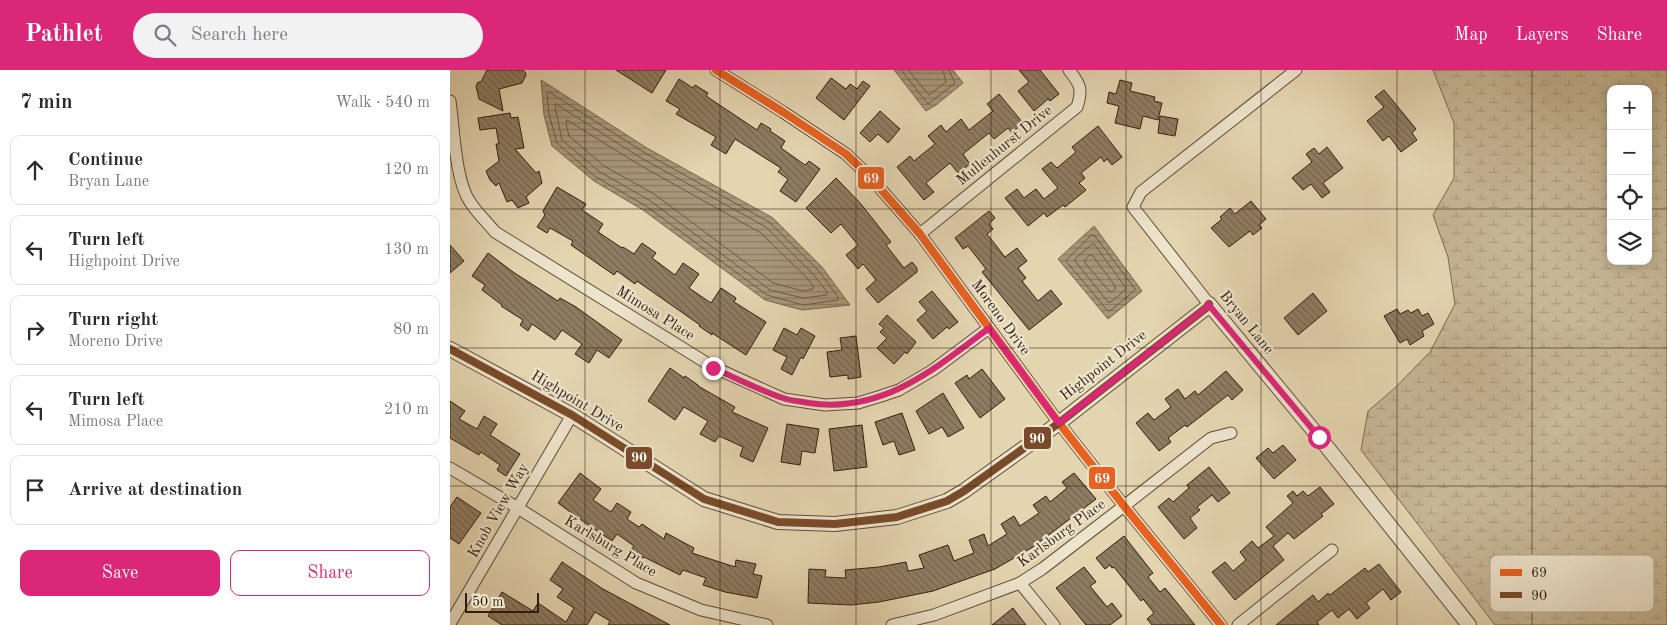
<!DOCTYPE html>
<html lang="en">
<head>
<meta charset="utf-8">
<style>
	:root { --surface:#fff; --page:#f2f2f3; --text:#2b2b33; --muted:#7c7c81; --line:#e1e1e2; --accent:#db2777 }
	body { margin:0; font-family:"Old Standard TT",serif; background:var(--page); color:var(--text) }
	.controls { position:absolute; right:15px; top:15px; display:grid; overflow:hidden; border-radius:10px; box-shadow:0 2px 12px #0003 }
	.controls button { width:45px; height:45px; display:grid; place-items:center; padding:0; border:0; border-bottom:1px solid var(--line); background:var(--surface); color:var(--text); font:25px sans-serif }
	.scale { position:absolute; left:15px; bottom:12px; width:74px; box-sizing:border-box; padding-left:5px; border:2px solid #321e0e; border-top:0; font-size:14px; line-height:18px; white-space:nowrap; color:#321e0e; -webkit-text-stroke:4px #ede4cc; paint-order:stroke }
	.stop { position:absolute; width:15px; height:15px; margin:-11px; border:4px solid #db2777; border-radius:50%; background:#fff }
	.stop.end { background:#db2777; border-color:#fff; box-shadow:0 1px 5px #0008 }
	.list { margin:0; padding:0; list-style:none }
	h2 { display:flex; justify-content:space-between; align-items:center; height:65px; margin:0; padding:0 20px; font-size:21px }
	h2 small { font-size:16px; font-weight:400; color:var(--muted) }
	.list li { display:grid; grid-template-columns:32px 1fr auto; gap:15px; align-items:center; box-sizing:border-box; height:70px; margin:0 10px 10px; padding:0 10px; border:1px solid var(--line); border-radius:10px }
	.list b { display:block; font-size:19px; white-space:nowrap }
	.list p { margin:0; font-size:16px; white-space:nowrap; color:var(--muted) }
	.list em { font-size:16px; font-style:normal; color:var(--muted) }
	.actions { display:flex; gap:10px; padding:15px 20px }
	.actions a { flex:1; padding:11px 0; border:1px solid var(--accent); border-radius:10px; text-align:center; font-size:18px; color:var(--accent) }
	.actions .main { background:var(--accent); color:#fff }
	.icon { flex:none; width:28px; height:28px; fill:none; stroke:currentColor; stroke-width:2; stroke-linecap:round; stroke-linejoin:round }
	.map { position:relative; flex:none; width:1217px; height:555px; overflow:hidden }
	header { display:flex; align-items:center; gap:30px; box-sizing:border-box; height:70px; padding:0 25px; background:var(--accent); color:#fff }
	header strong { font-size:24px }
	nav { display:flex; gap:28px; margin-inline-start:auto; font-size:18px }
	.search { width:350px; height:45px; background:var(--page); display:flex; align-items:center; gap:12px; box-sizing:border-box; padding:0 18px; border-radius:28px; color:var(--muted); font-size:19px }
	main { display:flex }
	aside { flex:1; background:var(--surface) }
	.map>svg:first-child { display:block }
	.wetland { fill:url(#wetland-marsh); stroke:#7c6a52; fill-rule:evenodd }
	.water { fill:url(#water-rules); stroke:#78674f }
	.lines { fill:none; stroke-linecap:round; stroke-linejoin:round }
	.shore { stroke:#6c5a44; stroke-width:1 }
	.building { fill:url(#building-back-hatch); stroke:#321e0e }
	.minor-casing { stroke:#5e4c37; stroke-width:13 }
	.tertiary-casing { stroke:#5e4c37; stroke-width:16 }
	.minor { stroke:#ede4cc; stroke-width:11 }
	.tertiary { stroke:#ede4cc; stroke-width:14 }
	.bus-1-casing { stroke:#ede4cc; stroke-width:11 }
	.bus-2-casing { stroke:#ede4cc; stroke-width:11 }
	.bus-1 { stroke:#e86121; stroke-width:8 }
	.bus-2 { stroke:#7a4b2a; stroke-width:8 }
	.route { stroke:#db2777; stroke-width:6 }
	.grid { fill:none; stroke:#321e0e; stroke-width:1; stroke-opacity:0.55 }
	.labels { text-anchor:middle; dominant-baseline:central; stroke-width:4.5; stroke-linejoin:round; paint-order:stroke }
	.street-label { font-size:15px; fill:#321e0e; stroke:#ede4cc }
	.key { fill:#ede4cc; stroke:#b5a993; stroke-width:1 }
	.key-label { font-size:14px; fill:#321e0e }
	.line-badge { stroke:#ede4cc; stroke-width:2 }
	.badge-label { font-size:14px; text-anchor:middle; font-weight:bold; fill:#fff }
</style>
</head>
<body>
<header>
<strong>Pathlet</strong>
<div class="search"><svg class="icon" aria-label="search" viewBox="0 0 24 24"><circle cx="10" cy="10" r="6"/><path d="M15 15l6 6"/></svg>Search here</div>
<nav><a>Map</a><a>Layers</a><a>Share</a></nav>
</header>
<main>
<aside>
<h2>7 min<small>Walk · 540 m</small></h2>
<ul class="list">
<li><svg class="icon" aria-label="ahead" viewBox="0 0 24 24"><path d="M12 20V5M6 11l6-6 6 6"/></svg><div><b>Continue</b><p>Bryan Lane</p></div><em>120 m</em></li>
<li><svg class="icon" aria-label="left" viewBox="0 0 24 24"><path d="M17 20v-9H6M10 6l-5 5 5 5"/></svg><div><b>Turn left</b><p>Highpoint Drive</p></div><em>130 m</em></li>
<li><svg class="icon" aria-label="right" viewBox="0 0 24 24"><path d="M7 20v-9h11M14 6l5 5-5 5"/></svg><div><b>Turn right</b><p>Moreno Drive</p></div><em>80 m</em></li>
<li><svg class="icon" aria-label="left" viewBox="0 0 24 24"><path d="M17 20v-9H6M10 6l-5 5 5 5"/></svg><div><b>Turn left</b><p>Mimosa Place</p></div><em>210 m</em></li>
<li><svg class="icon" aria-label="arrive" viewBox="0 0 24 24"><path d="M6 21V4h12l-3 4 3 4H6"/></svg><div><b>Arrive at destination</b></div></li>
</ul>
<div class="actions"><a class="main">Save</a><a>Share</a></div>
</aside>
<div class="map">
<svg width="1217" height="555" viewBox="0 0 1217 555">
	<defs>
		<pattern id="wetland-marsh" width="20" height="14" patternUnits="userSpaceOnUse" patternTransform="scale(1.25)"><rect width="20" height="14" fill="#c6b695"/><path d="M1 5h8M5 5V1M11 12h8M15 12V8" fill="none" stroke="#ab9c7f"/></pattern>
		<pattern id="water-rules" width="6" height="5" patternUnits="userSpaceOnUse" patternTransform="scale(1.25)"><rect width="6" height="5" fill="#a7977a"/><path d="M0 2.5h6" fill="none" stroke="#897b62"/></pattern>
		<pattern id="building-back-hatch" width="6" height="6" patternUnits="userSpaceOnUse" patternTransform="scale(1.25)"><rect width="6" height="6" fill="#8f7d63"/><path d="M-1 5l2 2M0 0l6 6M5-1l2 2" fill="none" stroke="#756650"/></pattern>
	</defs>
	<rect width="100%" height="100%" fill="#e4d5b1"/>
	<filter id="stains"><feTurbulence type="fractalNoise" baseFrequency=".004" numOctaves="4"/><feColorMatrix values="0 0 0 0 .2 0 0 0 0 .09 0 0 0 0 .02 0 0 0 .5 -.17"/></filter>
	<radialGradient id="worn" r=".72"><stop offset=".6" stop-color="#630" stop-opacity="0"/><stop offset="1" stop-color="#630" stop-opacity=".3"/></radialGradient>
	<!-- wetland -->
	<path class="wetland" d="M983 0H1217V555H1045L911 380 918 341 945 318 980 282 1005 234 998 187 983 145 1004 108V53ZM1161 19H1198V191H1161Z"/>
	<!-- water -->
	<g class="water">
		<path d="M444 0H503L513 13 486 35 476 41Z"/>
		<path d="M91 10 197 78 323 148 372 197 400 235 352 240 315 230 193 140 144 111 102 76 94 45Z"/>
		<path d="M644 156 692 221 658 249 608 189Z"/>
	</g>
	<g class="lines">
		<!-- shore -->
		<g class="shore">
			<path d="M451 0 478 34 505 13 499 0"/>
			<path d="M458 0 479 25 496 12 493 0"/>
			<path d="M99 22 195 83 319 152 368 200 388 227V230L353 235 317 225 196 136 146 107 107 73 99 44 97 25Z"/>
			<path d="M106 34 191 88 316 157 363 204 377 222V225L353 228 320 220 199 130 150 102 112 70 105 36Z"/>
			<path d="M117 50 188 94 311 163 358 209 363 216V219L353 221 323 213 204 124 154 96 119 66 116 53Z"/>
			<path d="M642 165 645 166 685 219 684 221 660 241 657 240 616 191Z"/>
			<path d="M644 174 676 218 675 220 661 232H658L625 191V189L641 175Z"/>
			<path d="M640 185 643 186 665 216V219L662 222 659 221 635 193V190Z"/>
		</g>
	</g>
	<!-- building -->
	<g class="building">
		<path d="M37 0H72L75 2 76 5 72 13 49 19 53 41 29 29 26 16 28 12H31Z"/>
		<path d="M166 0H216L202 23Z"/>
		<path d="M569 0H590L609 24 600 31 598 29 584 41 568 21 579 12Z"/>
		<path d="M381 8 396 19 400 14 407 19 413 11 420 16 394 50 366 28Z"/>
		<path d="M229 9 243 18 245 15 258 23 256 26 307 60 311 53 321 59 320 61 335 71 331 78 355 95 359 91 370 99 346 132 330 121 338 109 328 102 331 98 285 69 276 84 261 75 266 67 226 44 230 39 216 31Z"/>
		<path d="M670 10 682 13 680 21 705 27 704 31 712 33 708 50 693 46 690 59 665 53 669 36 657 33 659 22 666 24Z"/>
		<path d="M934 20 966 59 962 63 967 70 951 82 939 66 933 71 917 51 934 37 925 27Z"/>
		<path d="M549 24 573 53 562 63 558 58 544 69 539 63 513 84 520 94 508 103 500 93 476 113 484 122 474 130 447 97 460 86 464 91 485 74 478 66 491 55 496 62 511 49 519 60 543 41 537 34Z"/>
		<path d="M430 41 450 59 438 73 428 64 420 72 410 63Z"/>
		<path d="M60 43 61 48 68 47 74 78 65 79 86 103 89 101 92 113 76 127 79 133 68 138 62 130 57 132 49 113 46 116 40 110 36 101 49 91 46 74H49L46 58 30 60 28 48Z"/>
		<path d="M710 46 728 49 725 66 708 63Z"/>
		<path d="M648 56 672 87 662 95 657 89 654 92 651 87 631 103 635 108 629 113 636 120 615 137 613 135 597 147 594 143 578 156 555 128 567 119 574 128 586 119 594 129 608 118 592 99 601 92 607 98 626 82 622 77Z"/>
		<path d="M877 77 893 98 873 113 880 122 872 128 861 114 853 120 842 108 862 92 856 84 864 78 869 84Z"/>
		<path d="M386 108 411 134 441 172 436 175 454 198 462 192 467 198V202L428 233 416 219 426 210 413 194 408 199 396 185 408 175 391 154 381 163 356 138Z"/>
		<path d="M107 117 136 134 132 140 153 154 148 162 172 178 173 177 184 184 192 173 206 183 202 188 225 205 233 193 249 204 239 218 261 233 271 218 286 228 284 232 316 252 296 285 262 263V265L249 256 250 255 187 211 185 214 167 201 164 205 121 175 123 171 100 158 97 163 87 157 95 145 93 141Z"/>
		<path d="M801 131 816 149 809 155 812 158 803 165 800 161 779 177 761 158 772 149 770 147 780 138 785 144Z"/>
		<path d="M539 141 545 148 539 154 543 159 537 164 555 187 567 178 577 191 568 198 576 208 572 211 588 231 601 220 612 234 579 260 532 202 536 199 518 176 513 179 505 168Z"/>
		<path d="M0 175 14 191 0 203Z"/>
		<path d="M38 183 63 202 108 231 110 228 126 237 172 270 159 288 147 280 139 293 125 284 132 274 112 260 105 270 82 254 78 261 70 255 73 250 51 236 52 235 32 220 35 215 22 206Z"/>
		<path d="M482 221 508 252 499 259 497 257 483 269 467 250 477 241 469 232Z"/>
		<path d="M863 223 877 241 848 265 834 248Z"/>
		<path d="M947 239 950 244 958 240 961 243 968 239 972 246 978 243 984 254 972 261 974 266 960 275 957 269 950 273 934 246Z"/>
		<path d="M437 245 466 272 457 284 455 282 444 294 427 278 437 268 430 262 434 258 429 254Z"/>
		<path d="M334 258 347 265 351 258 365 266 353 289 351 287 342 305 331 299 337 287 323 280Z"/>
		<path d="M406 266 411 307 398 309V305L380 307 377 282 392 280 390 268Z"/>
		<path d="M220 298 234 308 235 306 248 315V316L285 337 282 342 318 358 303 392 290 386 293 377 269 366 265 372 250 364 258 351 234 337 225 350 198 331Z"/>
		<path d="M532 299 555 329 530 348 505 313 517 305 519 309Z"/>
		<path d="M776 301 793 320 782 330 778 325 737 357 735 355 718 368 721 372 709 381 686 353 698 343 704 350 721 337 715 329 728 319 735 329 745 321 748 325Z"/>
		<path d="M493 323 514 358 498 367 492 357 479 364 466 341Z"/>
		<path d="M0 331 15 341 9 349 27 359 34 346 47 354 40 365 70 384 56 406 47 400 50 395 31 382 29 385 0 368Z"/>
		<path d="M452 343 465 380 449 385 444 371 433 375 425 352Z"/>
		<path d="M337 354 369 359 365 383 352 381 350 395 331 392Z"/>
		<path d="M412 355 417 397 384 401 379 359Z"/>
		<path d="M833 375 846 390 824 409 806 388 818 378 823 383Z"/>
		<path d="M759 397 780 423 768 432 762 425 747 437 750 440 740 448 747 458 734 469 708 437 719 428 723 432 739 418 737 415Z"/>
		<path d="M130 403 151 419 143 430 161 442 167 433 181 442 177 449 189 457 192 454 214 469 216 463 244 478 242 483 285 497 286 490 306 494 303 504 312 506 307 528 275 522 253 515 256 508 233 500 230 505 194 487 193 488 181 480 184 476 167 464 162 471 134 452 108 433Z"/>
		<path d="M624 403 646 429 583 477 545 499 483 521 429 532 401 535 358 533 359 499 376 500 375 507 396 508 395 500 429 497 456 492 458 501 474 498 469 485 498 475 504 491 524 483 519 470 534 464 538 476 557 464 551 454 564 446 570 456 589 443 583 435 596 426 600 432 617 418 612 412Z"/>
		<path d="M870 417 884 434 871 444 873 446 844 469 838 463 823 476 834 490 785 530 762 502 775 492 783 501 796 490 790 482 802 471 808 478 824 466 816 457 843 433 837 426 843 421 847 426 853 421 858 426Z"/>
		<path d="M7 427 31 443 9 474 0 468V437Z"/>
		<path d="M674 466 703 503 698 507 710 522 715 518 745 555H702L697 549 704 543 693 529 691 531 664 497 662 498 660 495 655 499 646 488Z"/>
		<path d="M112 492 153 519 220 555H158L160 551 145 542 137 555H52L38 546 52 522 83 541 88 533 116 552 124 538 107 527 113 519 100 510Z"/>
		<path d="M929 494 951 522 941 530 933 519 916 533 920 538 907 549 899 539 888 548 882 540 867 552 869 555H826L863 525 868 532 878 523 880 525 915 498 918 502Z"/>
		<path d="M634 497 646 512 640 516 657 537 662 533 672 546 660 555H636L606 518Z"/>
		<path d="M563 538 576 555H542Z"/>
	</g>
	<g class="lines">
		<defs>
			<g id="minor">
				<path d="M266 0 333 42 396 84 421 108 470 164 609 353 674 436 771 555"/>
				<path d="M0 31C4 58 5 110 20 132 27 143 37 152 45 162L263 297 334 329 375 335 408 333 431 326 449 320 483 300 539 258"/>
				<path d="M470 164 627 37C633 19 630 14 619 0"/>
				<path d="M759 234 683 137 691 122 846 0"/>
				<path d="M0 398 68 438 186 513 251 540 317 555"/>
				<path d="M570 513 604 555"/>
				<path d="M1 552 122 345"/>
				<path d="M442 555 484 545 570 513 592 499 674 436 761 368 781 363"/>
				<path d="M788 555 882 480"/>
			</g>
			<path id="tertiary" d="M0 279 122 345 254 429 328 452 385 454 447 447 497 431 514 421 609 353 756 238 759 234 869 367 1019 555"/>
		</defs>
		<!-- minor casing -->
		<use href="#minor" class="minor-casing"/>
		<!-- tertiary casing -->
		<use href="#tertiary" class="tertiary-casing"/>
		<!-- minor -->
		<use href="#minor" class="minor"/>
		<!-- tertiary -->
		<use href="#tertiary" class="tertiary"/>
		<defs>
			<path id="bus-1" d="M266 0 333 42 396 84 421 108 470 164 609 353 674 436 771 555"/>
			<path id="bus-2" d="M0 279 122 345 254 429 328 452 385 454 447 447 497 431 514 421 609 353 756 238 759 234"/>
		</defs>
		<!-- bus-1 casing -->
		<use href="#bus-1" class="bus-1-casing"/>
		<!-- bus-2 casing -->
		<use href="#bus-2" class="bus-2-casing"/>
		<!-- bus-1 -->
		<use href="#bus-1" class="bus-1"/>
		<!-- bus-2 -->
		<use href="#bus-2" class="bus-2"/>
	</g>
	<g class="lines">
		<!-- route -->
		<path class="route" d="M263 298C286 308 309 320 333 328 341 331 350 331 359 333 432 344 485 299 539 258L609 353 756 238 758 234 869 367"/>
	</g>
	<!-- grid -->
	<path class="grid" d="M135 0V555M270 0V555M406 0V555M541 0V555M676 0V555M811 0V555M947 0V555M1082 0V555M0 139H1161M1198 139H1217M0 278H1217M0 416H1217"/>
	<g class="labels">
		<!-- street labels -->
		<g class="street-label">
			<text transform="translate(555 76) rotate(-39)">Mullenhurst Drive</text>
			<text transform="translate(205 244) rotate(32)">Mimosa Place</text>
			<text transform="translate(550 248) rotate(54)">Moreno Drive</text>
			<text transform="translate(796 253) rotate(51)">Bryan Lane</text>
			<text transform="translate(654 296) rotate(-38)">Highpoint Drive</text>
			<text transform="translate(127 332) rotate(31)">Highpoint Drive</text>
			<text transform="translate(49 441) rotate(-60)">Knob View Way</text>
			<text transform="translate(612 464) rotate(-36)">Karlsburg Place</text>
			<text transform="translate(160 477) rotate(31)">Karlsburg Place</text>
		</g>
	</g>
	<!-- legend -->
	<rect x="1040" y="485" width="164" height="57" rx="8" class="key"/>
	<rect x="1050" y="499" width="22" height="7" fill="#e86121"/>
	<rect x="1050" y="522" width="22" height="6" fill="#7a4b2a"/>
	<g class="key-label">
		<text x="1081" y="507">69</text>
		<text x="1081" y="530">90</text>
	</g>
	<g class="line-badge">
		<rect x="407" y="96" width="28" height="24" rx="5" fill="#e86121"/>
		<rect x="573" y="356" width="29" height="24" rx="5" fill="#7a4b2a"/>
		<rect x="175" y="376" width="28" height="24" rx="5" fill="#7a4b2a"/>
		<rect x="638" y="396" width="28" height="24" rx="5" fill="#e86121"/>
	</g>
	<g class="badge-label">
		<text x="421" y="113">69</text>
		<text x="587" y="373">90</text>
		<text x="189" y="392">90</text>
		<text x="652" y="413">69</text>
	</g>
	<rect width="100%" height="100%" filter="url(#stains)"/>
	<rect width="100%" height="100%" fill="url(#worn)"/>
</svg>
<div class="controls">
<button>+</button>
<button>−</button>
<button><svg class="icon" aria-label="locate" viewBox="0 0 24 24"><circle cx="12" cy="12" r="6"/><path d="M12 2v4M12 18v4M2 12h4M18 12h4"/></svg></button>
<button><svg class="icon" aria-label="layers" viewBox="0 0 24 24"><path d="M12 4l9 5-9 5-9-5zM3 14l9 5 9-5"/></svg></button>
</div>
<div class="scale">50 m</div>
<div class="stop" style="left:869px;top:367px"></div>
<div class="stop end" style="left:263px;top:298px"></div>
</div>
</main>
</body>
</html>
